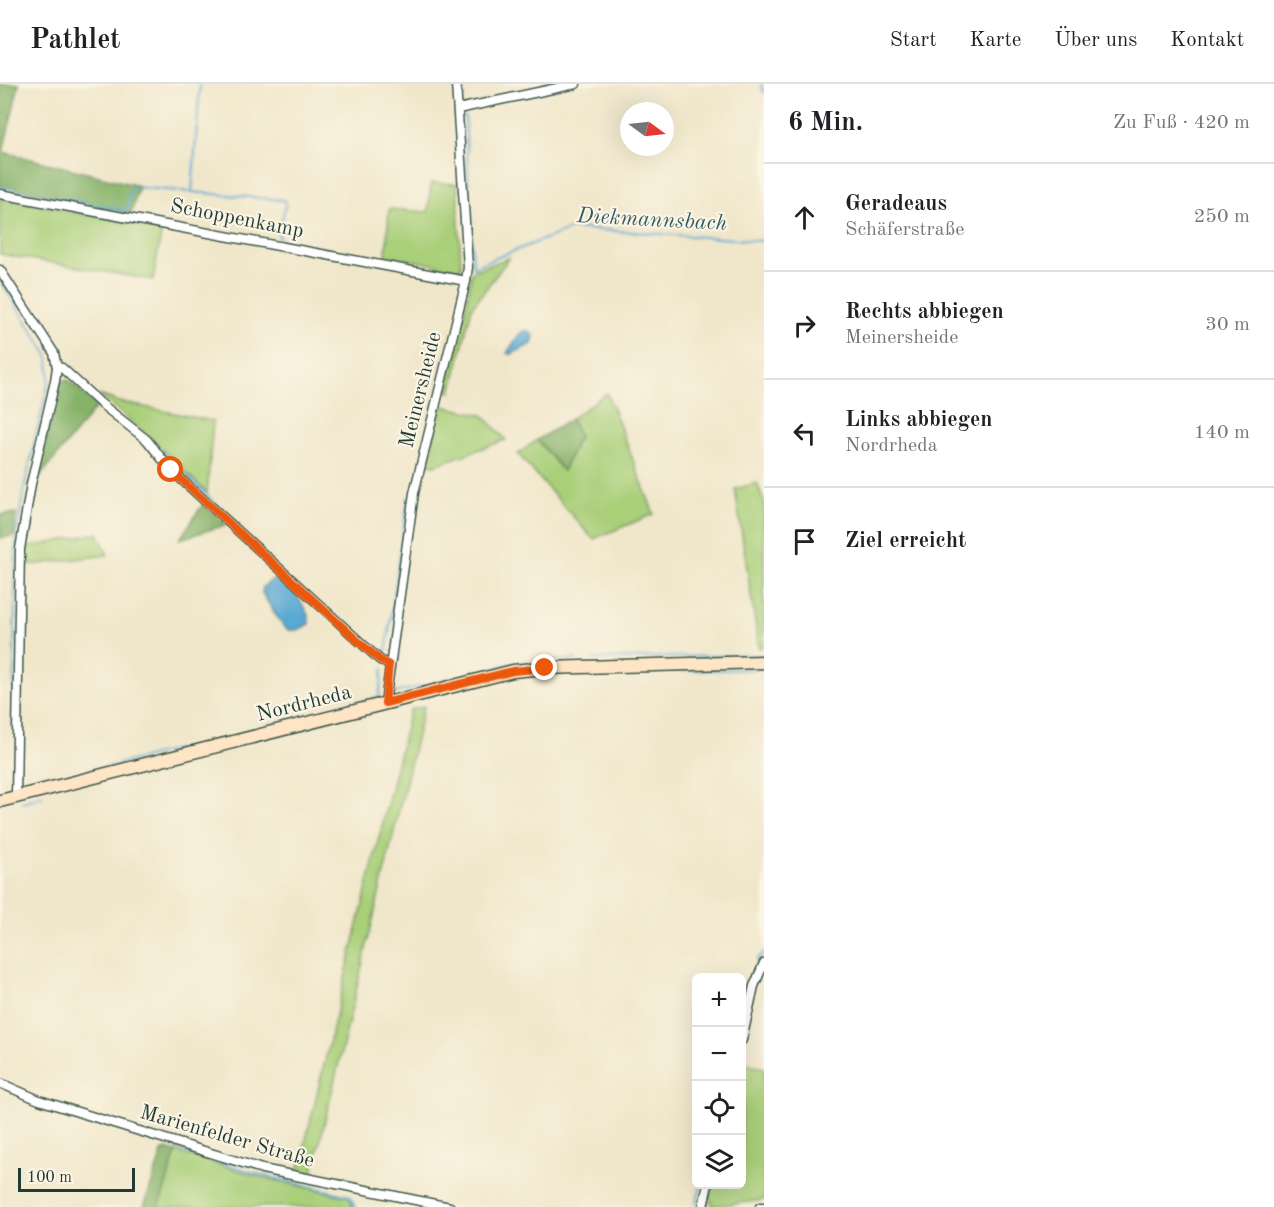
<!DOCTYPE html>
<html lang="de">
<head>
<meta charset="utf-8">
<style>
	:root { --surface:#fff; --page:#f6f6f6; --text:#202124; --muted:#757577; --line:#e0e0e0 }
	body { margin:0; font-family:"Old Standard TT",serif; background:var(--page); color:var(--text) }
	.controls { position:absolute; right:18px; bottom:18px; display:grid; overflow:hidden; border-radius:9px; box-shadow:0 6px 24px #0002 }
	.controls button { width:54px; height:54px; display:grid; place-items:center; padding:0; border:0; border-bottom:2px solid var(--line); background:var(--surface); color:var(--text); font:30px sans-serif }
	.compass { position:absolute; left:620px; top:18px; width:54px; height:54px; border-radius:50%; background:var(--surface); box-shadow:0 6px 24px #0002; rotate:105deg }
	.scale { position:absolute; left:18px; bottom:15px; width:117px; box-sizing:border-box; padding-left:6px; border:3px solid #1f3d34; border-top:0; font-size:16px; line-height:21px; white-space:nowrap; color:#1f3d34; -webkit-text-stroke:4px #fcf5e5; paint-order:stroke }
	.stop { position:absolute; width:18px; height:18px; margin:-14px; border:4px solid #ea580c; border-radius:50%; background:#fff }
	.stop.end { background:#ea580c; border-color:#fff; box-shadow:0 2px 6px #0008 }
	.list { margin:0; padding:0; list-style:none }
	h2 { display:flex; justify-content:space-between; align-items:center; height:78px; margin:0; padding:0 24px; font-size:26px }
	h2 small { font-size:20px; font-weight:400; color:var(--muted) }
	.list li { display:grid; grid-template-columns:39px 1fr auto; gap:18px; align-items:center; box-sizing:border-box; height:108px; padding:0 24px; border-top:2px solid var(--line) }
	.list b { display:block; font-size:22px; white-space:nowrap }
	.list p { margin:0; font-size:20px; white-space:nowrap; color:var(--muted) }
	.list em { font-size:20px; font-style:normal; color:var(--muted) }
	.icon { flex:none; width:33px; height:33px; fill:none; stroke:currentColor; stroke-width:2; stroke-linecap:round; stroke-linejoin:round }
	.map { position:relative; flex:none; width:764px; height:1123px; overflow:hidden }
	header { display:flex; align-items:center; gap:36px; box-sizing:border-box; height:84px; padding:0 30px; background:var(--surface); border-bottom:2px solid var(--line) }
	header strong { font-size:28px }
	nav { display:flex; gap:33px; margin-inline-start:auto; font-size:21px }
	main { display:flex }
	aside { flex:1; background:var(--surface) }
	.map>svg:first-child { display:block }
	.green { fill:#a9cf79; stroke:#648656; stroke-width:1.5 }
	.forest { fill:#86b269; stroke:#52784e; stroke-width:1.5 }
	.water { fill:#5aa9d4; stroke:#3c7384; stroke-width:1.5 }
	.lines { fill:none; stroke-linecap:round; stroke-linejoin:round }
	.stream { stroke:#5aa9d4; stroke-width:2 }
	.street-casing { stroke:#3e564a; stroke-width:11 }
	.secondary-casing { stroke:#3e564a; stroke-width:15 }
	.street { stroke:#fff; stroke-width:8 }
	.secondary { stroke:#fde5c5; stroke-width:12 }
	.route { stroke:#ea580c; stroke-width:8 }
	.labels { text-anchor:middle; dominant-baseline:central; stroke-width:4.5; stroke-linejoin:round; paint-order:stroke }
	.street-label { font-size:21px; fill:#1f3d34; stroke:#fcf5e5 }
	.water-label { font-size:22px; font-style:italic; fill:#315d64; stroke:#fcf5e5 }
</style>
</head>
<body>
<header>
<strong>Pathlet</strong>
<nav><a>Start</a><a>Karte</a><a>Über uns</a><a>Kontakt</a></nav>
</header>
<main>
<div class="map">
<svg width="764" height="1123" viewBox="0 0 764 1123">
	<rect width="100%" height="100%" fill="#fcf5e5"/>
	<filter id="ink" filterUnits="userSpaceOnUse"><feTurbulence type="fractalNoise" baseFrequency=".0167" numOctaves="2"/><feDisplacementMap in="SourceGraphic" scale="12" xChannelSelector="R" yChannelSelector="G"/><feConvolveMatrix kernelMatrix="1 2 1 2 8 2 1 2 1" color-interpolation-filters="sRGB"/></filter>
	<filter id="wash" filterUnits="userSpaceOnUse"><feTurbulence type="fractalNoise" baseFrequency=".008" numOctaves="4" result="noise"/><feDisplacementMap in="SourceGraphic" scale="24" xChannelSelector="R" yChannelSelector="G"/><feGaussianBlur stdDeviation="1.35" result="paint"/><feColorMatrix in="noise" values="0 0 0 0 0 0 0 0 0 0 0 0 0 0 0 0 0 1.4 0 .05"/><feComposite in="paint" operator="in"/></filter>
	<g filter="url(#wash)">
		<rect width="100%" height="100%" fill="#f0e7ca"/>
		<!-- green -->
		<g class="green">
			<path d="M431 99 457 100 461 183 456 185 386 171 389 125 428 128Z"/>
			<path d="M0 114 162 145 153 196 0 170Z"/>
			<path d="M509 174 472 223 451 308 444 306 466 222 472 187Z"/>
			<path d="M607 309 654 430 593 455 518 370 537 356 563 386 579 353 571 335Z"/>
			<path d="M99 311 120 318 213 337 207 409 150 353Z"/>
			<path d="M442 322 483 331 506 356 435 381 427 380Z"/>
			<path d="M757 399 764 418V562L759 564 735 405Z"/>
			<path d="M98 449 108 471 25 482 24 464Z"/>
			<path d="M424 622 312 1091 298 1088 410 626Z"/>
			<path d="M742 979 764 984V1116L713 1122 709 1114 712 1101 742 1100Z"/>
			<path d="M176 1068 261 1093 349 1113 353 1123H159Z"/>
		</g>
		<!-- forest -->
		<g class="forest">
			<path d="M0 0H19L3 68 139 102 131 130 0 102Z"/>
			<path d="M67 295 97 322 34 400 60 298Z"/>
			<path d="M571 335 579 352 563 387 537 356Z"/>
			<path d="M203 420 226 441 180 455Z"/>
			<path d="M16 429 14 452 0 454V431Z"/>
			<path d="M166 1065 176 1068 159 1123H144L162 1068Z"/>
		</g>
		<!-- water -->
		<g class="water">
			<path d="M523 247H528L534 252 532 260 510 271 507 269 518 252Z"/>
			<path d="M272 496C273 496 280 497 282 498 292 504 311 528 309 540L298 546H288L281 539 262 509 263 503Z"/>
		</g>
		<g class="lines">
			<!-- stream -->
			<g class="stream">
				<path d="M463 0 464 14"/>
				<path d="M761 0 764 9"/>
				<path d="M465 32 473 183 573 144 764 157"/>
				<path d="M0 103 124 126 128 124 130 106 134 103 284 116 286 119 278 152 280 156 451 189 464 185"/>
				<path d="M192 108 200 0"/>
				<path d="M0 196 48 271 49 282V296L25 401 16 450 13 643"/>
				<path d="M160 366 238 441"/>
				<path d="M385 575 408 414"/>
				<path d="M593 575 764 571"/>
				<path d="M658 587 764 585"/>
				<path d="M391 610 512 579 576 575"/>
				<path d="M266 642 379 613 383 585"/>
				<path d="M27 703 178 665"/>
				<path d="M0 710 6 709"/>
				<path d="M22 718 42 712"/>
				<path d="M742 933 758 874 764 869"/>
				<path d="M176 1065 262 1091 350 1112 355 1123"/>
				<path d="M696 1119 702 1100"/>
			</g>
		</g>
	</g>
	<g filter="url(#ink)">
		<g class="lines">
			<defs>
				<g id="street">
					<path d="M458 25 576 0"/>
					<path d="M0 110 466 197"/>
					<path d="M0 186 54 269 57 283 55 297 31 400 20 465 16 713"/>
					<path d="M57 283 62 284 100 319 147 356 171 386 380 576 389 581"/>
					<path d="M385 619 414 409 466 197 468 183 456 0"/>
					<path d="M742 956 754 902 764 879"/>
					<path d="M0 999 39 1016 262 1085 450 1123"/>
					<path d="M703 1123 708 1100"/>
					<path d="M760 1123H764"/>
				</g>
				<path id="secondary" d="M0 717 513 587 545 584 764 578"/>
			</defs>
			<!-- street casing -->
			<use href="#street" class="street-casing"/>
			<!-- secondary casing -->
			<use href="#secondary" class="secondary-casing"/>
			<!-- street -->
			<use href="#street" class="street"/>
			<!-- secondary -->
			<use href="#secondary" class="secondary"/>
		</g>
	</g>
	<g class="lines" filter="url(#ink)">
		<!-- route -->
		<path class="route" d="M171 386 359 558 380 576 389 581 385 619 513 587 545 584"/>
	</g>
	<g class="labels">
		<!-- street labels -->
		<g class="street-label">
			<text transform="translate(237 135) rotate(11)">Schoppenkamp</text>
			<text transform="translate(421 306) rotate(-76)">Meinersheide</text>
			<text transform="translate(304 620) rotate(-14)">Nordrheda</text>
			<text transform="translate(227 1053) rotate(16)">Marienfelder Straße</text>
		</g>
		<!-- water labels -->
		<g class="water-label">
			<text transform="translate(652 136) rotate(3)">Diekmannsbach</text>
		</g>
	</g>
</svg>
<div class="controls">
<button>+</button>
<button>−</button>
<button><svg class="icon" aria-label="locate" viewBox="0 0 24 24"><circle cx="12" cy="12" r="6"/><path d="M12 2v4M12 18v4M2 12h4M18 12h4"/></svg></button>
<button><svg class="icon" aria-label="layers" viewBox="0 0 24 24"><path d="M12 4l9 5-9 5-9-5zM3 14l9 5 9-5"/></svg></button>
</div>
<svg class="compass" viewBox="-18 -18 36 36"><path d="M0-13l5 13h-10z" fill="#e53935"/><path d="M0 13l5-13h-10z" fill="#757577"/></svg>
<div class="scale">100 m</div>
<div class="stop" style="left:171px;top:386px"></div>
<div class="stop end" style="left:545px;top:584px"></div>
</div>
<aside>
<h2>6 Min.<small>Zu Fuß · 420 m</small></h2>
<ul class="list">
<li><svg class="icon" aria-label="ahead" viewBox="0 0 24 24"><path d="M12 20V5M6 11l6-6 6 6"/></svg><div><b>Geradeaus</b><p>Schäferstraße</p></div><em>250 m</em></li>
<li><svg class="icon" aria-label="right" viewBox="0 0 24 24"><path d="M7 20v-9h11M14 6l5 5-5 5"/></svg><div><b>Rechts abbiegen</b><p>Meinersheide</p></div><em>30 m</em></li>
<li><svg class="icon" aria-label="left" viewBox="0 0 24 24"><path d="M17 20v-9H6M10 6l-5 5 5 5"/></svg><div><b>Links abbiegen</b><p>Nordrheda</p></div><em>140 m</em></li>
<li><svg class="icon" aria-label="arrive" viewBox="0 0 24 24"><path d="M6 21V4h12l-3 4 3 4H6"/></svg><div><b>Ziel erreicht</b></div></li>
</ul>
</aside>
</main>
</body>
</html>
